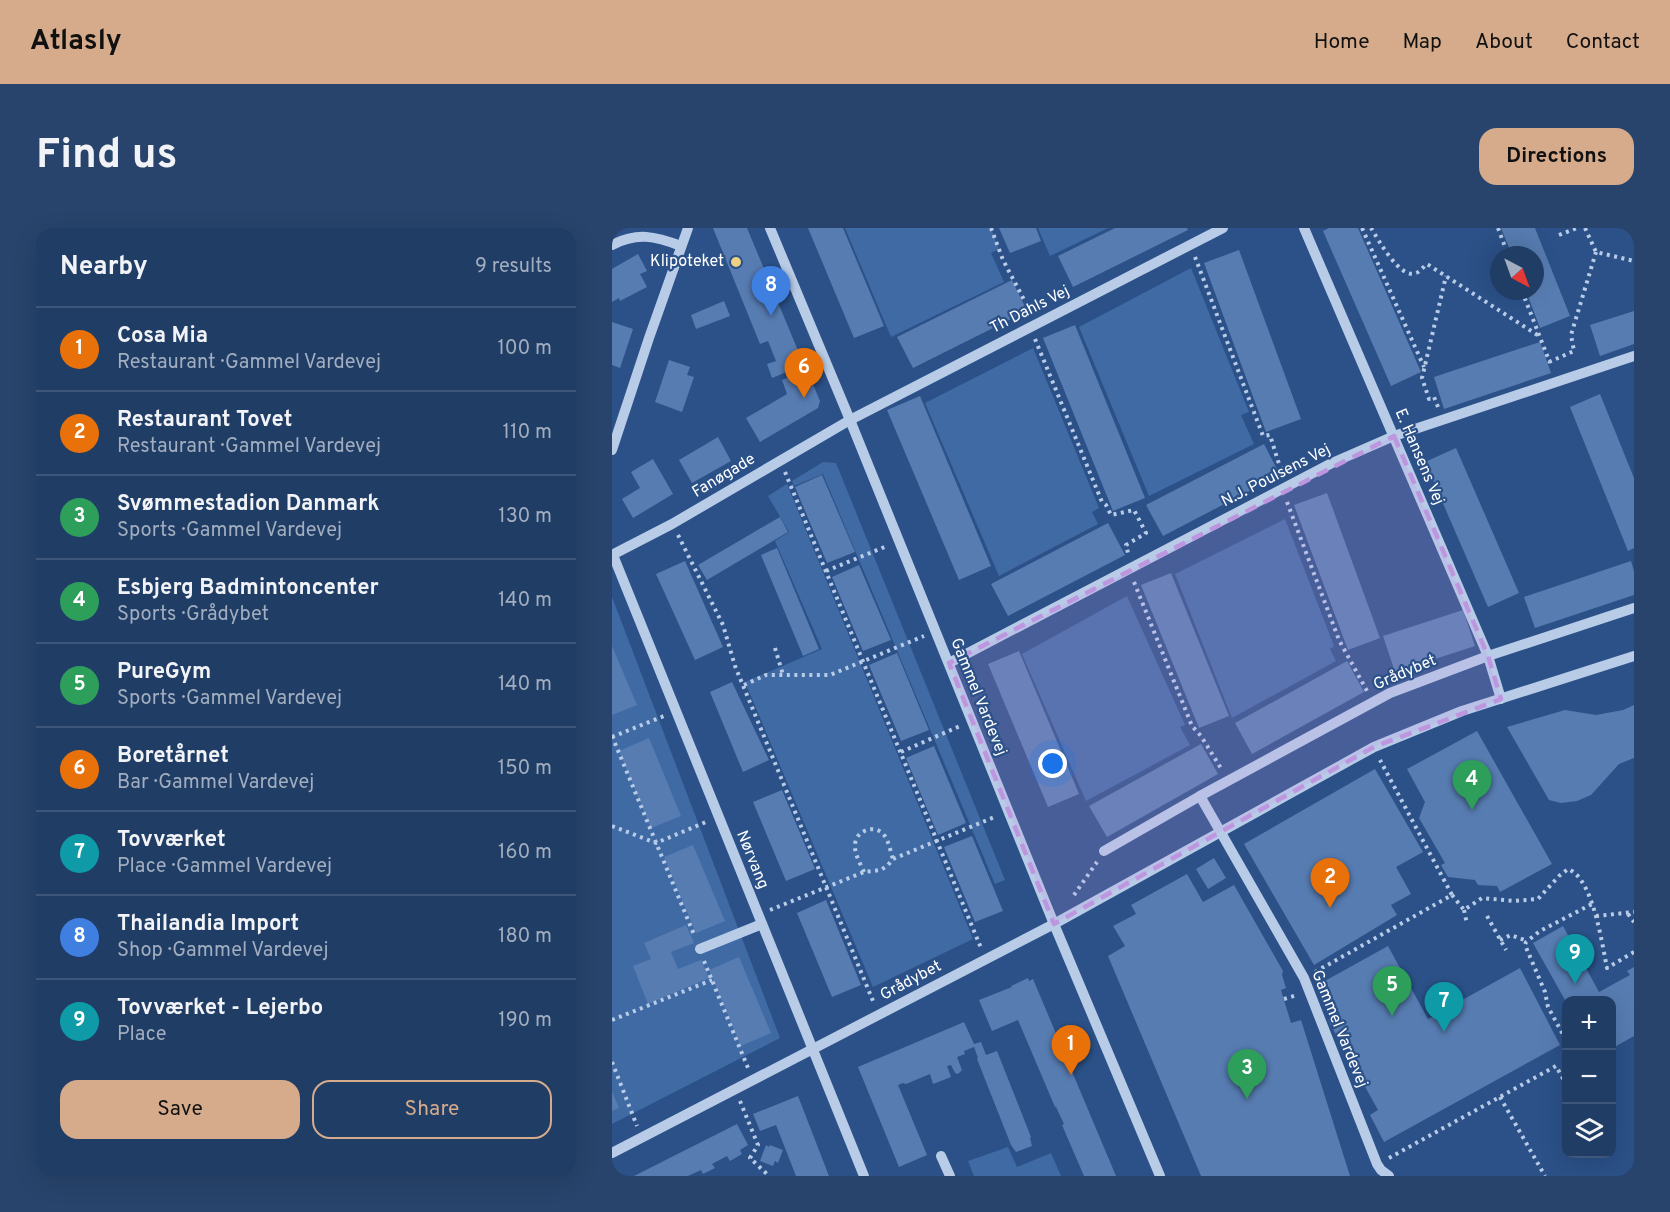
<!DOCTYPE html>
<html lang="en">
<head>
<meta charset="utf-8">
<style>
	:root { --surface:#203d66; --page:#28446c; --text:#f1f3f6; --muted:#a2aebf; --line:#3d567a; --accent:#d6ab8b }
	body { margin:0; font-family:Overpass,sans-serif; background:var(--page); color:var(--text) }
	.controls { position:absolute; right:18px; bottom:18px; display:grid; overflow:hidden; border-radius:12px; box-shadow:0 6px 24px #0002 }
	.controls button { width:54px; height:54px; display:grid; place-items:center; padding:0; border:0; border-bottom:2px solid var(--line); background:var(--surface); color:var(--text); font:30px sans-serif }
	.compass { position:absolute; left:878px; top:18px; width:54px; height:54px; border-radius:50%; background:var(--surface); box-shadow:0 6px 24px #0002; rotate:139deg }
	.you { position:absolute; left:441px; top:536px; width:21px; height:21px; margin:-15px; border:4px solid #fff; border-radius:50%; background:#1a73e8; box-shadow:0 0 0 9px #1a73e833 }
	.badge { display:grid; place-items:center; width:39px; height:39px; border-radius:50%; background:var(--accent); color:#fff; font-size:20px; font-weight:700 }
	.pin { position:absolute; translate:-50% -50px; filter:drop-shadow(0 2px 3px #0008) }
	.pin::after { content:''; position:absolute; top:32px; width:21px; height:18px; background:inherit; clip-path:polygon(0 0,100% 0,50% 100%) }
	.list { margin:0; padding:0; list-style:none }
	h2 { display:flex; justify-content:space-between; align-items:center; height:78px; margin:0; padding:0 24px; font-size:26px }
	h2 small { font-size:20px; font-weight:400; color:var(--muted) }
	.list li { display:grid; grid-template-columns:39px 1fr auto; gap:18px; align-items:center; box-sizing:border-box; height:84px; padding:0 24px; border-top:2px solid var(--line) }
	.list b { display:block; font-size:22px; white-space:nowrap }
	.list p { margin:0; font-size:20px; white-space:nowrap; color:var(--muted) }
	.list em { font-size:20px; font-style:normal; color:var(--muted) }
	.actions { display:flex; gap:12px; padding:18px 24px }
	.actions a { flex:1; padding:14px 0; border:2px solid var(--accent); border-radius:18px; text-align:center; font-size:21px; color:var(--accent) }
	.actions .main { background:var(--accent); color:#111 }
	.icon { flex:none; width:33px; height:33px; fill:none; stroke:currentColor; stroke-width:2; stroke-linecap:round; stroke-linejoin:round }
	.map { position:relative; flex:none; width:1022px; height:948px; overflow:hidden; border-radius:18px }
	header { display:flex; align-items:center; gap:36px; box-sizing:border-box; height:84px; padding:0 30px; background:var(--accent); color:#111 }
	header strong { font-size:28px }
	nav { display:flex; gap:33px; margin-inline-start:auto; font-size:21px }
	.intro { display:flex; align-items:center; justify-content:space-between; box-sizing:border-box; height:144px; padding:0 36px }
	h1 { margin:0; font-size:42px }
	.button { padding:15px 27px; border-radius:18px; background:var(--accent); color:#111; font-size:21px; font-weight:700 }
	main { display:flex; gap:36px; padding:0 36px }
	aside { flex:1; background:var(--surface); border-radius:18px; box-shadow:0 6px 24px #0002 }
	.map>svg:first-child { display:block }
	.green { fill:#406aa4 }
	.building { fill:#577cb1 }
	.lines { fill:none; stroke-linecap:round; stroke-linejoin:round }
	.path { stroke:#b8cce8; stroke-width:4; stroke-dasharray:3 4.5; stroke-linecap:butt }
	.minor { stroke:#b8cce8; stroke-width:10 }
	.marked { fill:#bd96df; fill-opacity:0.2; stroke:#bd96df; stroke-width:4.5; stroke-dasharray:12 8; stroke-linejoin:round }
	.poi-dot { fill:#eed281; stroke:#2b5188; stroke-width:2 }
	.labels { text-anchor:middle; dominant-baseline:central; stroke-width:4.5; stroke-linejoin:round; paint-order:stroke }
	.poi-label { font-size:16px; fill:#fff; stroke:#2b5188; text-anchor:end }
	.street-label { font-size:16px; fill:#fff; stroke:#2b5188 }
</style>
</head>
<body>
<header>
<strong>Atlasly</strong>
<nav><a>Home</a><a>Map</a><a>About</a><a>Contact</a></nav>
</header>
<div class="intro"><h1>Find us</h1><a class="button">Directions</a></div>
<main>
<aside>
<h2>Nearby<small>9 results</small></h2>
<ul class="list">
<li><span class="badge" style="background:#e8710a">1</span><div><b>Cosa Mia</b><p>Restaurant · Gammel Vardevej</p></div><em>100 m</em></li>
<li><span class="badge" style="background:#e8710a">2</span><div><b>Restaurant Tovet</b><p>Restaurant · Gammel Vardevej</p></div><em>110 m</em></li>
<li><span class="badge" style="background:#2e9e5b">3</span><div><b>Svømmestadion Danmark</b><p>Sports · Gammel Vardevej</p></div><em>130 m</em></li>
<li><span class="badge" style="background:#2e9e5b">4</span><div><b>Esbjerg Badmintoncenter</b><p>Sports · Grådybet</p></div><em>140 m</em></li>
<li><span class="badge" style="background:#2e9e5b">5</span><div><b>PureGym</b><p>Sports · Gammel Vardevej</p></div><em>140 m</em></li>
<li><span class="badge" style="background:#e8710a">6</span><div><b>Boretårnet</b><p>Bar · Gammel Vardevej</p></div><em>150 m</em></li>
<li><span class="badge" style="background:#0f9aa8">7</span><div><b>Tovværket</b><p>Place · Gammel Vardevej</p></div><em>160 m</em></li>
<li><span class="badge" style="background:#3f7fe0">8</span><div><b>Thailandia Import</b><p>Shop · Gammel Vardevej</p></div><em>180 m</em></li>
<li><span class="badge" style="background:#0f9aa8">9</span><div><b>Tovværket - Lejerbo</b><p>Place</p></div><em>190 m</em></li>
</ul>
<div class="actions"><a class="main">Save</a><a>Share</a></div>
</aside>
<div class="map">
<svg width="1022" height="948" viewBox="0 0 1022 948">
	<rect width="100%" height="100%" fill="#2b5188"/>
	<!-- green -->
	<g class="green">
		<path d="M233 0H379L387 21 379 25 392 54 279 109Z"/>
		<path d="M426 0H496L438 28Z"/>
		<path d="M579 40 637 184 629 187 642 216 537 268 467 99Z"/>
		<path d="M421 120 487 280 480 284 486 296 387 348 313 175Z"/>
		<path d="M211 234 224 235 393 652 383 656 211 246 182 258 180 253Z"/>
		<path d="M175 256 361 711 261 759 133 454 210 421 163 313 177 304 156 268Z"/>
		<path d="M673 291 722 418 718 421 724 433 620 490 563 346Z"/>
		<path d="M515 368 573 497 568 499 578 517 474 573 410 426Z"/>
		<path d="M0 369 168 810 0 896Z"/>
		<path d="M396 919 405 939 439 925 449 948H362L356 933Z"/>
	</g>
	<!-- building -->
	<g class="building">
		<path d="M101 0H135L192 137 160 150 155 136 164 133 156 113 148 116Z"/>
		<path d="M196 0H231L272 98 242 110Z"/>
		<path d="M387 0H424L429 13 398 25Z"/>
		<path d="M503 0H575L576 2 461 59 446 28Z"/>
		<path d="M717 0H746L809 144 779 158 711 3Z"/>
		<path d="M889 0H923L958 88 928 100 914 63H923V27H900Z"/>
		<path d="M627 22 689 191 654 204 592 35Z"/>
		<path d="M26 26 35 43 28 46 35 59 8 73 7 70 0 74V41Z"/>
		<path d="M400 52 415 83 301 140 285 109Z"/>
		<path d="M112 73 118 88 84 101 79 87Z"/>
		<path d="M1022 83V116L988 128 978 97Z"/>
		<path d="M0 94 21 101 8 140 0 137Z"/>
		<path d="M463 97 533 270 501 283 431 110Z"/>
		<path d="M928 114 939 145 832 181 822 149Z"/>
		<path d="M57 132 78 139 75 147 82 149 70 184 43 174Z"/>
		<path d="M195 142 208 173 206 180 148 214 134 190 175 166 170 152Z"/>
		<path d="M988 166 1022 250V320L1016 323 958 179Z"/>
		<path d="M308 168 379 338 347 352 275 182Z"/>
		<path d="M106 209 119 233 80 255 67 232Z"/>
		<path d="M652 216 668 247 551 308 534 277Z"/>
		<path d="M844 220 907 365 876 379 813 234Z"/>
		<path d="M41 231 61 266 21 290 10 271 28 260 19 244Z"/>
		<path d="M210 247 243 324 215 335 183 259Z"/>
		<path d="M715 265 768 410 736 422 682 277Z"/>
		<path d="M168 289 176 304 95 352 86 337Z"/>
		<path d="M496 295 513 327 396 388 379 356Z"/>
		<path d="M165 320 207 421 191 428 149 327Z"/>
		<path d="M73 333 111 419 83 432 44 346Z"/>
		<path d="M1019 333 1022 343V367L923 400 912 369Z"/>
		<path d="M247 337 279 412 251 423 220 349Z"/>
		<path d="M559 345 617 488 587 500 529 357Z"/>
		<path d="M851 382 863 418 783 444 771 408Z"/>
		<path d="M0 418 25 477 0 487Z"/>
		<path d="M407 423 467 566 436 579 376 436Z"/>
		<path d="M285 425 317 502 289 513 257 437Z"/>
		<path d="M735 433 752 464 640 526 623 495Z"/>
		<path d="M120 454 157 532 131 544 98 464Z"/>
		<path d="M1022 477V530L1007 536 979 567 965 573 949 575 937 572 895 499 953 482 984 487 1011 482Z"/>
		<path d="M865 503 940 636 888 664 885 658 866 657 863 652 836 649 829 637 833 635 807 590 813 574 795 541Z"/>
		<path d="M37 510 69 588 39 600 7 523Z"/>
		<path d="M589 516 606 546 495 609 477 578Z"/>
		<path d="M322 518 354 595 326 607 294 530Z"/>
		<path d="M763 541 811 624 784 639 799 666 779 677 785 687 702 737 632 616Z"/>
		<path d="M170 562 203 641 174 653 141 574Z"/>
		<path d="M360 608 391 683 363 694 332 619Z"/>
		<path d="M81 617 113 693 84 705 52 629Z"/>
		<path d="M602 630 614 650 596 661 584 641Z"/>
		<path d="M575 646 591 674 622 657 671 743 670 747 674 760 669 762 679 795 689 792 738 948H589L496 728 513 718 501 698 524 686 519 677Z"/>
		<path d="M214 672 249 757 220 769 185 685Z"/>
		<path d="M74 697 82 715 59 724 66 741 89 732 97 750 36 776 21 738 39 731 32 715Z"/>
		<path d="M951 698 987 764 1018 747 1015 743 1022 739V808L999 821V772H953L921 715Z"/>
		<path d="M776 718 816 791 908 740 948 817 772 914 758 887 766 882 716 792 728 786 711 754Z"/>
		<path d="M127 729 159 805 129 818 97 742Z"/>
		<path d="M416 750 417 753 421 751 504 948H472L450 897 452 896 444 879 447 878 443 879 406 792 380 803 367 772 400 759 399 758Z"/>
		<path d="M352 794 362 816 369 814 374 827 385 823 419 909 418 910 420 918 404 924 399 917 365 831 366 830 362 819 352 823 353 826 345 829 350 842 346 846 343 845 339 837 335 838 339 849 321 856 318 846 294 856 291 855 286 857 315 927 287 939 246 839Z"/>
		<path d="M0 863 7 880 0 883Z"/>
		<path d="M186 868 217 948H184L164 897 148 903 141 886Z"/>
		<path d="M125 896 136 917 128 922 130 926 118 933 115 928 100 936 103 940 91 946 89 942 76 948H22Z"/>
		<path d="M154 917 157 919 158 917 171 922 166 935 163 933 161 938 148 933Z"/>
	</g>
	<g class="lines">
		<!-- path -->
		<g class="path">
			<path d="M379 0 391 32 418 83"/>
			<path d="M750 0 812 139"/>
			<path d="M759 0C766 11 788 52 804 45 808 44 812 38 815 36L927 108"/>
			<path d="M886 0 896 27"/>
			<path d="M973 0 984 24 1022 33"/>
			<path d="M947 7 965 0"/>
			<path d="M583 29 651 208 658 207 666 233 671 244"/>
			<path d="M910 63 938 135"/>
			<path d="M423 111 490 274 494 277 499 287 522 282 534 305 514 317 516 325"/>
			<path d="M937 134 962 123 959 107 984 24"/>
			<path d="M826 179 822 169 817 171 810 150 834 48"/>
			<path d="M173 244 369 720"/>
			<path d="M675 274 727 412 755 463"/>
			<path d="M66 307 111 397 123 438 261 773"/>
			<path d="M214 343 275 318"/>
			<path d="M522 354 580 498 589 508 610 542"/>
			<path d="M163 420 171 447"/>
			<path d="M132 457 154 447H218L312 408"/>
			<path d="M0 508 83 709"/>
			<path d="M0 509 52 488"/>
			<path d="M289 524 348 498"/>
			<path d="M0 598 44 615 94 594"/>
			<path d="M252 644C248 635 242 625 243 616 244 604 259 597 269 604 277 610 278 623 281 631"/>
			<path d="M462 667 485 634"/>
			<path d="M840 667 852 682 870 670 902 673 926 671 947 648 956 641C981 650 990 716 995 740L1022 724"/>
			<path d="M158 682 252 644 269 642 276 637 281 631 385 588"/>
			<path d="M852 682 855 696"/>
			<path d="M1016 686 1022 694"/>
			<path d="M875 688 894 722"/>
			<path d="M984 688 1022 684"/>
			<path d="M888 712 899 707 915 713"/>
			<path d="M92 733 136 840"/>
			<path d="M703 744 840 667 768 532"/>
			<path d="M672 771 685 767"/>
			<path d="M0 792 100 752"/>
			<path d="M954 812 936 779 933 764 913 717 914 714 928 703 980 676"/>
			<path d="M0 834 25 898"/>
			<path d="M888 869 933 948"/>
			<path d="M128 873 146 917 138 930 157 948"/>
			<path d="M777 930 944 838 954 856"/>
		</g>
		<!-- minor -->
		<g class="minor">
			<path d="M158 0 238 192 442 696 548 948"/>
			<path d="M692 0 876 428 889 471"/>
			<path d="M0 17C25 4 43 8 69 18"/>
			<path d="M0 222 37 110 76 0"/>
			<path d="M0 327 60 296 238 192 611 0"/>
			<path d="M1 327 252 948"/>
			<path d="M337 435 720 235 782 208 1022 128"/>
			<path d="M588 568 692 750 765 936 769 942 777 948"/>
			<path d="M492 623 588 568 778 465 876 428 1022 380"/>
			<path d="M88 721 150 696"/>
			<path d="M0 925 442 696 762 519 850 483 1022 428"/>
			<path d="M329 928 338 948"/>
		</g>
	</g>
	<!-- marked area -->
	<path class="marked" d="M782 208 876 428 889 471 762 519 442 696 337 435Z"/>
	<!-- markers -->
	<circle class="poi-dot" cx="124" cy="34" r="6"/>
	<g class="labels">
		<!-- poi labels -->
		<g class="poi-label">
			<text x="112" y="34">Klipoteket</text>
		</g>
		<!-- street labels -->
		<g class="street-label">
			<text transform="translate(418 82) rotate(-27)">Th Dahls Vej</text>
			<text transform="translate(807 229) rotate(67)">E. Hansens Vej</text>
			<text transform="translate(112 248) rotate(-31)">Fanøgade</text>
			<text transform="translate(664 248) rotate(-27)">N.J. Poulsens Vej</text>
			<text transform="translate(793 445) rotate(-23)">Grådybet</text>
			<text transform="translate(366 469) rotate(68)">Gammel Vardevej</text>
			<text transform="translate(140 632) rotate(68)">Nørvang</text>
			<text transform="translate(299 753) rotate(-28)">Grådybet</text>
			<text transform="translate(727 801) rotate(68)">Gammel Vardevej</text>
		</g>
	</g>
</svg>
<div class="controls">
<button>+</button>
<button>−</button>
<button><svg class="icon" aria-label="layers" viewBox="0 0 24 24"><path d="M12 4l9 5-9 5-9-5zM3 14l9 5 9-5"/></svg></button>
</div>
<svg class="compass" viewBox="-18 -18 36 36"><path d="M0-13l5 13h-10z" fill="#e53935"/><path d="M0 13l5-13h-10z" fill="#a2aebf"/></svg>
<div class="you"></div>
<div class="pin badge" style="left:459px;top:847px;background:#e8710a">1</div>
<div class="pin badge" style="left:718px;top:680px;background:#e8710a">2</div>
<div class="pin badge" style="left:635px;top:871px;background:#2e9e5b">3</div>
<div class="pin badge" style="left:860px;top:582px;background:#2e9e5b">4</div>
<div class="pin badge" style="left:780px;top:788px;background:#2e9e5b">5</div>
<div class="pin badge" style="left:192px;top:170px;background:#e8710a">6</div>
<div class="pin badge" style="left:832px;top:804px;background:#0f9aa8">7</div>
<div class="pin badge" style="left:159px;top:88px;background:#3f7fe0">8</div>
<div class="pin badge" style="left:963px;top:756px;background:#0f9aa8">9</div>
</div>
</main>
</body>
</html>
